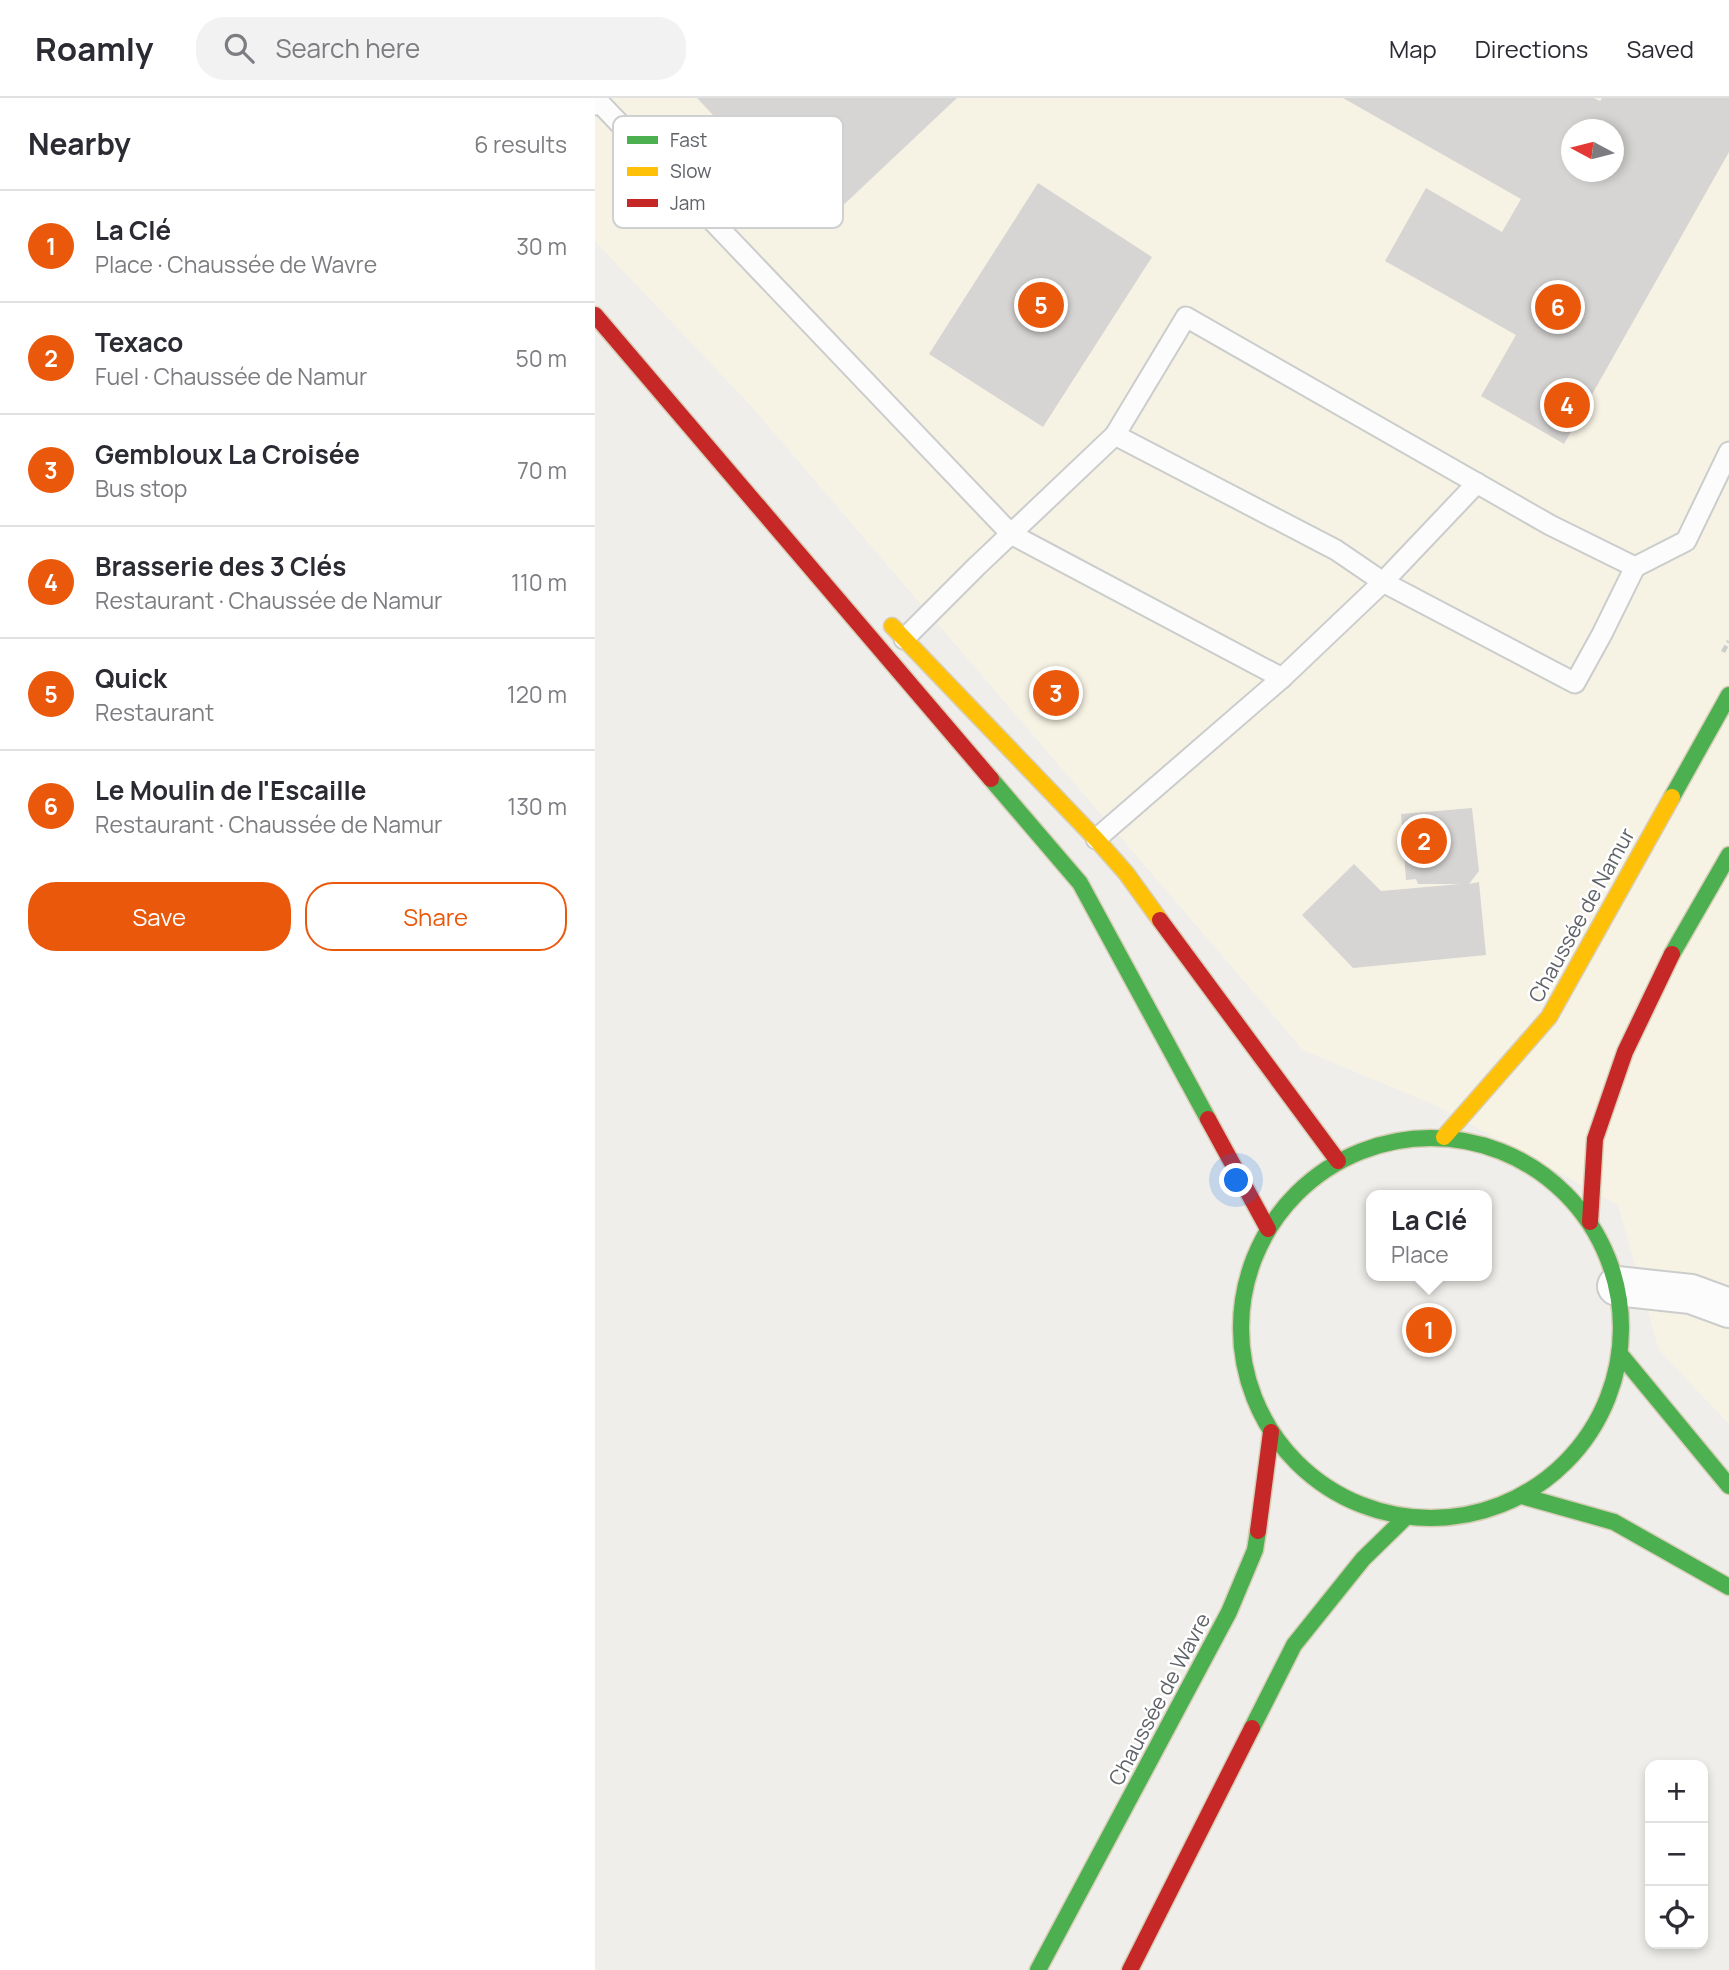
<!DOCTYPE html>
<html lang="en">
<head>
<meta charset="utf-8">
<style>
	:root { --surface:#fff; --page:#f2f2f3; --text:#2b2b33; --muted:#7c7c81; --line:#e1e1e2; --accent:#ea580c }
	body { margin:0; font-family:Manrope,sans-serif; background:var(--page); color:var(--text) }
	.controls { position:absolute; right:21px; bottom:21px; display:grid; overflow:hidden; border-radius:14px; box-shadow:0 4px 10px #0003 }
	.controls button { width:63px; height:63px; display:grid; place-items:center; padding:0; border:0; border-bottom:2px solid var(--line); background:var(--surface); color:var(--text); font:35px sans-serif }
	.compass { position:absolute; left:966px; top:21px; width:63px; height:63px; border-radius:50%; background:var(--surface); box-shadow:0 4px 10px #0003; rotate:277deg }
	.you { position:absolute; left:642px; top:1083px; width:24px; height:24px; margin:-18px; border:5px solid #fff; border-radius:50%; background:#1a73e8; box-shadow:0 0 0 10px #1a73e833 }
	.badge { display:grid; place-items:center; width:46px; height:46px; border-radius:50%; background:var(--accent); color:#fff; font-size:23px; font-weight:700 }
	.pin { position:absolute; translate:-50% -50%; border:4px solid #fff; box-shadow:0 2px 7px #0006 }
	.popup { position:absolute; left:771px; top:1092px; width:126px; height:91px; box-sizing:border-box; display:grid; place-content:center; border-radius:14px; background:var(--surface); filter:drop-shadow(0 2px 5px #0005); font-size:23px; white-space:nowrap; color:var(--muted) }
	.popup b { font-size:26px; color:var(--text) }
	.popup::after { content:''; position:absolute; left:50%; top:100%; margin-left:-14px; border:14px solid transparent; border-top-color:var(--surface) }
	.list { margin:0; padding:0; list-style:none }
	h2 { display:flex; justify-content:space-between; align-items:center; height:91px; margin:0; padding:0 28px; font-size:30px }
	h2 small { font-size:23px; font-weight:400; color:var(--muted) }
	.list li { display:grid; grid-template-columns:46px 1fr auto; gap:21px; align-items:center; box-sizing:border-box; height:112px; padding:0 28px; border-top:2px solid var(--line) }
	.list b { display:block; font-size:26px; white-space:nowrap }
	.list p { margin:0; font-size:23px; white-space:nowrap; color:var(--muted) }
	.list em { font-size:23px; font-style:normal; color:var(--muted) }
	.actions { display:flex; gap:14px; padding:21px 28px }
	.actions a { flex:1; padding:16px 0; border:2px solid var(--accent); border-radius:28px; text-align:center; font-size:24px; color:var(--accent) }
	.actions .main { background:var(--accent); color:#fff }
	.icon { flex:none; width:38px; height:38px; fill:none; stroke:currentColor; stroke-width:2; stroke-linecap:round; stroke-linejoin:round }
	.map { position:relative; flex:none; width:1134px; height:1872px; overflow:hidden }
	header { display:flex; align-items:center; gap:42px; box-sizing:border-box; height:98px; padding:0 35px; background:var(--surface); border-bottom:2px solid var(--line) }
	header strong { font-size:33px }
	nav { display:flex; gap:38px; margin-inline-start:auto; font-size:24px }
	.search { width:490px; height:63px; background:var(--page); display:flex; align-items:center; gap:18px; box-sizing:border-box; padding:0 24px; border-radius:28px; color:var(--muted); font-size:26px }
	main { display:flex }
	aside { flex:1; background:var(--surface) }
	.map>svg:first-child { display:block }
	.commercial { fill:#f7f3e4; fill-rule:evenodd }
	.building { fill:#d6d5d3; fill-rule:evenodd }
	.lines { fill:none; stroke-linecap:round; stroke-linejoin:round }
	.lane-casing { stroke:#cbcccc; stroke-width:23 }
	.street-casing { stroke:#cbcccc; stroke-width:42 }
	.fast-casing { stroke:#d7ceb8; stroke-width:19 }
	.slow-casing { stroke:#d7ceb8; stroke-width:19 }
	.jam-casing { stroke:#d7ceb8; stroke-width:19 }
	.path { stroke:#cacfcc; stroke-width:4.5; stroke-dasharray:7 3.5; stroke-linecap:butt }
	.lane { stroke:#fdfcfc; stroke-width:19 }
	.street { stroke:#fdfcfc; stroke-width:38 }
	.fast { stroke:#4caf50; stroke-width:16 }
	.slow { stroke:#ffc107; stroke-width:16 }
	.jam { stroke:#c62828; stroke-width:16 }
	.labels { text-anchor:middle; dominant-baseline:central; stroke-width:5; stroke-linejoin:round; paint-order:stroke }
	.street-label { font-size:21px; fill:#5f6368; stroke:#fff }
	.key { fill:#fff; stroke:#cfd0d2; stroke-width:2 }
	.key-label { font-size:19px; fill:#5f6368 }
</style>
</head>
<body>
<header>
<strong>Roamly</strong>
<div class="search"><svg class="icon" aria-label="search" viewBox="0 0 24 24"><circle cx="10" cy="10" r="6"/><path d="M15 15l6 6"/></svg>Search here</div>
<nav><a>Map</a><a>Directions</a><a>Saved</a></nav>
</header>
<main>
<aside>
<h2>Nearby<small>6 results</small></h2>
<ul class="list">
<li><span class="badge">1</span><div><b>La Clé</b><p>Place · Chaussée de Wavre</p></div><em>30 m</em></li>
<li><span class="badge">2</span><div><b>Texaco</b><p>Fuel · Chaussée de Namur</p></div><em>50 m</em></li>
<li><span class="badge">3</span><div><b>Gembloux La Croisée</b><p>Bus stop</p></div><em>70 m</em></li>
<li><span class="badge">4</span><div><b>Brasserie des 3 Clés</b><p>Restaurant · Chaussée de Namur</p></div><em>110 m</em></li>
<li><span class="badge">5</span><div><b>Quick</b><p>Restaurant</p></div><em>120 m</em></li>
<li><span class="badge">6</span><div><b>Le Moulin de l'Escaille</b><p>Restaurant · Chaussée de Namur</p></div><em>130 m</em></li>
</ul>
<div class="actions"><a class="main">Save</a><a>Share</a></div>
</aside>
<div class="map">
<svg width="1134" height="1872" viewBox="0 0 1134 1872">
	<rect width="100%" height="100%" fill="#efeeea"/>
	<!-- commercial -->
	<path class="commercial" d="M0 0H1134V1326L1064 1252 1023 1107 842 1008 708 952 157 309 0 143ZM976 32H1018V74H976Z"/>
	<!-- building -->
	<g class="building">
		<path d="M102 0H362L224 130Z"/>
		<path d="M748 0H999L1005 3 1007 0H1134V54L969 346 886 298 921 237 790 163 831 90 907 134 926 101ZM976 32H1018V74H976Z"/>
		<path d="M443 85 557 159 448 329 334 256Z"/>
		<path d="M877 710 884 773 874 786 884 784 891 857 758 870 707 817 759 766 786 793 865 786H823L821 781 811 782 806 716Z"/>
	</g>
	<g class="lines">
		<defs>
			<g id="lane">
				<path d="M0 7 3 3 416 436 687 580"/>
				<path d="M520 337 741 452 788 484 980 585 1007 536 1040 469"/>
				<path d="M309 541 382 468 520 337 591 219 955 427 1040 469 1091 443 1134 354"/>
				<path d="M501 741 687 580 788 484 882 385"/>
			</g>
			<path id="street" d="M1022 1188 1096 1196 1134 1210"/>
			<g id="fast">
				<path d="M396 681 485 785 613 1021"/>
				<path d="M1077 699 1134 597"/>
				<path d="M1077 856 1134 757"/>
				<circle cx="836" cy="1230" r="190"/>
				<path d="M1025 1256 1134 1388"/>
				<path d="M927 1398 1019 1424 1134 1489"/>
				<path d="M657 1630 699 1547 768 1461 811 1419"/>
				<path d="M443 1872 634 1514 660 1452 663 1433"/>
			</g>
			<g id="slow">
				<path d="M297 528 501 741 531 775 565 822"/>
				<path d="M849 1039 954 919 1077 699"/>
			</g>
			<g id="jam">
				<path d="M0 217 396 681"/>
				<path d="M565 822 743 1063"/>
				<path d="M613 1021 673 1131"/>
				<path d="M995 1124 1000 1041 1030 954 1077 856"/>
				<path d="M663 1433 676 1334"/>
				<path d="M535 1872 657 1630"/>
			</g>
		</defs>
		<!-- lane casing -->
		<use href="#lane" class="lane-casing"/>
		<!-- street casing -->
		<use href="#street" class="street-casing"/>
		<!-- fast casing -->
		<use href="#fast" class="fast-casing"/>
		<!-- slow casing -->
		<use href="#slow" class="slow-casing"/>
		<!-- jam casing -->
		<use href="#jam" class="jam-casing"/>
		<!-- path -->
		<path class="path" d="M1128 554 1134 543"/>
		<!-- lane -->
		<use href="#lane" class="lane"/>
		<!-- street -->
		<use href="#street" class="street"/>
		<!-- fast -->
		<use href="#fast" class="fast"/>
		<!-- slow -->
		<use href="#slow" class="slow"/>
		<!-- jam -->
		<use href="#jam" class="jam"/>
	</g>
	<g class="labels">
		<!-- street labels -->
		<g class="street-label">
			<text transform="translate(986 817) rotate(-61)">Chaussée de Namur</text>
			<text transform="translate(564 1601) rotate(-62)">Chaussée de Wavre</text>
		</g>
	</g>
	<!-- legend -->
	<rect x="18" y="18" width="230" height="112" rx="10" class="key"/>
	<rect x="32" y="38" width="31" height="8" fill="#4caf50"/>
	<rect x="32" y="69" width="31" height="9" fill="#ffc107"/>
	<rect x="32" y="101" width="31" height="8" fill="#c62828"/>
	<g class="key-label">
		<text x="75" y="49">Fast</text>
		<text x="75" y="80">Slow</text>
		<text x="75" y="112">Jam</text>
	</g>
</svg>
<div class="controls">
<button>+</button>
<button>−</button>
<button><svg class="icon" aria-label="locate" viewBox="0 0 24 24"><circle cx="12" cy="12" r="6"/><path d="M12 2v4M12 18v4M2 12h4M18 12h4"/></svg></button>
</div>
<svg class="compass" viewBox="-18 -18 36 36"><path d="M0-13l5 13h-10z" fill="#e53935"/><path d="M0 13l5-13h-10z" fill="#7c7c81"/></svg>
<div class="you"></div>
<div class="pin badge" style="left:834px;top:1232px">1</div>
<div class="popup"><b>La Clé</b>Place</div>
<div class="pin badge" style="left:829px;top:743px">2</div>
<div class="pin badge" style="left:461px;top:595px">3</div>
<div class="pin badge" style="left:972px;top:307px">4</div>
<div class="pin badge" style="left:446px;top:207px">5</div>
<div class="pin badge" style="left:963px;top:209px">6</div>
</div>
</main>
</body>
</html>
